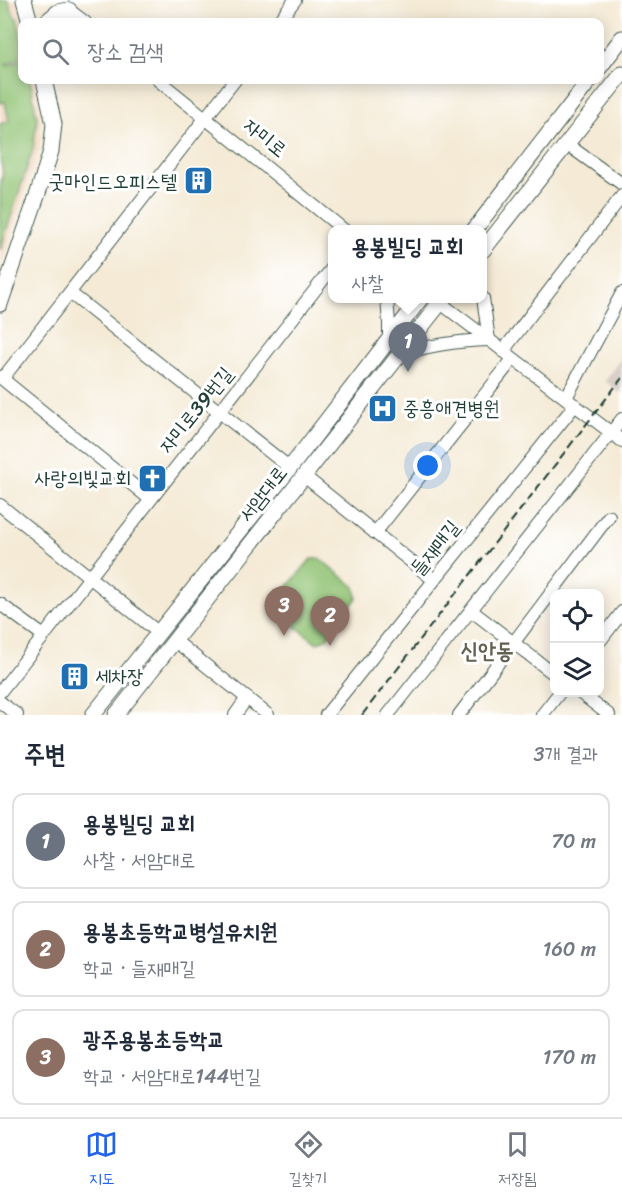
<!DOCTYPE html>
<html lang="ko">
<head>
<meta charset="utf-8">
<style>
	:root { --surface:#fff; --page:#f6f6f7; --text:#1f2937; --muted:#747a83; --line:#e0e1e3; --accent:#2563eb }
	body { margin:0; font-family:Sriracha,"Poor Story",sans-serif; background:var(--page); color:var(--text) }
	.controls { position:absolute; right:18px; bottom:18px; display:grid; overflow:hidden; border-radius:12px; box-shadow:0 3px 15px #0003 }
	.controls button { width:54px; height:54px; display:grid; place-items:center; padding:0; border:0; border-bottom:2px solid var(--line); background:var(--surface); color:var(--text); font:30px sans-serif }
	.you { position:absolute; left:428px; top:466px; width:21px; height:21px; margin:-15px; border:4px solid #fff; border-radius:50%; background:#1a73e8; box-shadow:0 0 0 9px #1a73e833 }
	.badge { display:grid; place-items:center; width:39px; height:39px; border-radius:50%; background:var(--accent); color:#fff; font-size:20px; font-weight:700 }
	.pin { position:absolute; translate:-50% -50px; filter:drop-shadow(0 2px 3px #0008) }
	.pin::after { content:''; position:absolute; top:32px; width:21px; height:18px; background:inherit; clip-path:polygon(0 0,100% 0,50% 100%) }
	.popup { position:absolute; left:328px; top:225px; width:159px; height:78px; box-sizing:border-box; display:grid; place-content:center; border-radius:12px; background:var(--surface); filter:drop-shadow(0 2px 4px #0005); font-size:20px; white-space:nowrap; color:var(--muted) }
	.popup b { font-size:22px; color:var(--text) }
	.popup::after { content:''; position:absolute; left:50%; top:100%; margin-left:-12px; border:12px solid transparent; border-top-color:var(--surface) }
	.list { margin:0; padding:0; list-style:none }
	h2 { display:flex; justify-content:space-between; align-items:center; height:78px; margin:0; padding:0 24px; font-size:26px }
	h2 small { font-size:20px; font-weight:400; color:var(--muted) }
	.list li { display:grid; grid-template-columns:39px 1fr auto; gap:18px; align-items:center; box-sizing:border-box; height:96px; margin:0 12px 12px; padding:0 12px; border:2px solid var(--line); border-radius:12px }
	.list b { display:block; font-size:22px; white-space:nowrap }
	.list p { margin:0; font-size:20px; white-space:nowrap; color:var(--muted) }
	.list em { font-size:20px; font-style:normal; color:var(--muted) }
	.icon { flex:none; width:33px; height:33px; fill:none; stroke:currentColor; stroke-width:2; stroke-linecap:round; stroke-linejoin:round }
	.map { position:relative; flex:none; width:622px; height:715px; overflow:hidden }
	.search { position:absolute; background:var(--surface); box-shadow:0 3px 15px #0003; left:18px; right:18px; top:18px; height:66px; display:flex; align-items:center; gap:15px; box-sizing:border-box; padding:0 21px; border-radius:12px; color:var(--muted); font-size:22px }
	.sheet { height:402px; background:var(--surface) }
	nav { display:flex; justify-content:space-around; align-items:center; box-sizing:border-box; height:84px; border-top:2px solid var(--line); background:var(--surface); font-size:16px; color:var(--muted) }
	nav a { display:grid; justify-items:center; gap:3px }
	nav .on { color:var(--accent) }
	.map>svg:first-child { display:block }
	.built { fill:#f1d5bd }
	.industrial { fill:#cec1ba }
	.green { fill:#92c374; stroke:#588054; stroke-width:1.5 }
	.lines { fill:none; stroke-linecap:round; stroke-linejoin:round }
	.minor-casing { stroke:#3f574c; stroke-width:14 }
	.major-casing { stroke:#3f574c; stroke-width:17 }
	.minor { stroke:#fff; stroke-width:12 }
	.major { stroke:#fff; stroke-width:15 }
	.rail { stroke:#1f3d34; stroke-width:2; stroke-dasharray:9 4.5; stroke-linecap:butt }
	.labels { text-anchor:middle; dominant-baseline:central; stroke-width:6; stroke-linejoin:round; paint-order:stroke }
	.street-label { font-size:20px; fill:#1f3d34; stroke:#fff }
	.poi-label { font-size:20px; fill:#1f3d34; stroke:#fff; text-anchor:end }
	.quarter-label { font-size:22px; font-weight:bold; fill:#63614f; stroke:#fff }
</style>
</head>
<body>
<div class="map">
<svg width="622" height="715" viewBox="0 0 622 715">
	<rect width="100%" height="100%" fill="#fff"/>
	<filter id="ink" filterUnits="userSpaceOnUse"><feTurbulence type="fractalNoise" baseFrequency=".0167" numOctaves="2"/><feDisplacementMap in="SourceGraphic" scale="12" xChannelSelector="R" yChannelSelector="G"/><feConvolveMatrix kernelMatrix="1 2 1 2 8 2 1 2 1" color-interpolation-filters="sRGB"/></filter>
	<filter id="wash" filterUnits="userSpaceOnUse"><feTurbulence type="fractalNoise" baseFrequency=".008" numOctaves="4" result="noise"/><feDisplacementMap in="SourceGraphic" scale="24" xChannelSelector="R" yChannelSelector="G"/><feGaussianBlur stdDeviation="1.35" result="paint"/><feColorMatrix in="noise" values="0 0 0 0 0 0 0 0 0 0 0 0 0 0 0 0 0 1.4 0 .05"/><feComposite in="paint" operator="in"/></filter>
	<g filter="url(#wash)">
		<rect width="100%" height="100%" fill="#f4ead5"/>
		<!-- built -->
		<path class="built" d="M0 0H16L23 22 22 80H35L41 118 39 149 0 265Z"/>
		<!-- industrial -->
		<path class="industrial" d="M622 358V390L620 393 605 381Z"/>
		<!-- green -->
		<g class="green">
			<path d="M0 0H8L15 18H17L22 41V58L6 64 7 66 22 61V80H30L37 119 33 149 0 250V188L3 172 0 160V124L9 121 5 102 0 103Z"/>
			<path d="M311 559H320L355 587 357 598 326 639 317 643 278 613 275 609 277 599Z"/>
		</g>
	</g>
	<g filter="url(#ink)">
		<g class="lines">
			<defs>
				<g id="minor">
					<path d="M69 10 85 22"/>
					<path d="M278 22 295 0"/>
					<path d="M158 80 344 230"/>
					<path d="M568 145 622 184"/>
					<path d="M70 293 290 468"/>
					<path d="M387 298 389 323V341"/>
					<path d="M434 298 622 441"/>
					<path d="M483 298 489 340"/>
					<path d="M503 351 622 196"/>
					<path d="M399 355C428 345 458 341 489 340"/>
					<path d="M0 377 150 499"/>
					<path d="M3 378 235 80"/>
					<path d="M566 398 622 293"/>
					<path d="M304 476 434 580"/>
					<path d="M0 505 159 633"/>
					<path d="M375 533 513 359"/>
					<path d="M0 604 44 636"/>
					<path d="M472 611 554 674"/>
					<path d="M174 640 268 715"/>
					<path d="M600 641 622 612"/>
					<path d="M0 692 333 267"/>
					<path d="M579 692 609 715"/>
					<path d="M0 702 17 715"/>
					<path d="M235 715 247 698"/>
					<path d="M326 715 575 405"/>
					<path d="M388 715 622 419"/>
					<path d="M459 715 609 516"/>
					<path d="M542 715 560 692"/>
				</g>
				<g id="major">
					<path d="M24 0 30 22"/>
					<path d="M46 22 58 12 69 10"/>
					<path d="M600 67 622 38"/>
					<path d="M474 230 590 80"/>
					<path d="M483 250 622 74"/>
					<path d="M0 304 38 193 51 151 54 124 44 80"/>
					<path d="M93 715 290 468 421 298"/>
					<path d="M116 715 444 298"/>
				</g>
			</defs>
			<!-- minor casing -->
			<use href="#minor" class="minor-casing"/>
			<!-- major casing -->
			<use href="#major" class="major-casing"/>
			<!-- minor -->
			<use href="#minor" class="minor"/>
			<!-- major -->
			<use href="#major" class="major"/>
			<!-- rail -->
			<path class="rail" d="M362 715 622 378"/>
		</g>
	</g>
	<!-- icons -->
	<defs>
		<symbol id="building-square" viewBox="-11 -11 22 22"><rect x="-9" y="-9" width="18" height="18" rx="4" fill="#1f6fb2" stroke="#fff"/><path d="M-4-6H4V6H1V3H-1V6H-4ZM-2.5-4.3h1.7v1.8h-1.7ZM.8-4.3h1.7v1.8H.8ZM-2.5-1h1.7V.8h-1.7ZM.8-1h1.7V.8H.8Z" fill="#fff"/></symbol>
		<symbol id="hospital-square" viewBox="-11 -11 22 22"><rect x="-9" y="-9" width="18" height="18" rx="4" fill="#1f6fb2" stroke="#fff"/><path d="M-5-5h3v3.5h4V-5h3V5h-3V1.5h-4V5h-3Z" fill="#fff"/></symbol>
		<symbol id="church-square" viewBox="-11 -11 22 22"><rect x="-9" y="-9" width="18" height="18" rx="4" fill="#1f6fb2" stroke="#fff"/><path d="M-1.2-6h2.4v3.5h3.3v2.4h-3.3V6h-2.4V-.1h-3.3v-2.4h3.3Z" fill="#fff"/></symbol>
	</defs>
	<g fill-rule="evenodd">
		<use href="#building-square" x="182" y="164" width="33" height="33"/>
		<use href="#hospital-square" x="366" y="392" width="33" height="33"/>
		<use href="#church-square" x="136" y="462" width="33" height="33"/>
		<use href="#building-square" x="58" y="660" width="33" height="33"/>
	</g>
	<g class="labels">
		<!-- street labels -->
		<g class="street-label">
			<text transform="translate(265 138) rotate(39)">자미로</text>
			<text transform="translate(196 410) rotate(-51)">자미로39번길</text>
			<text transform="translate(263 494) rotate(-52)">서암대로</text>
			<text transform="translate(435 548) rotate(-51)">들재매길</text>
		</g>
		<!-- poi labels -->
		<g class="poi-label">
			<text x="177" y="181">굿마인드오피스텔</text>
			<text x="403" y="408" text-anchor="start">중흥애견병원</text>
			<text x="131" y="478">사랑의빛교회</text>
			<text x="95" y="676" text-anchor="start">세차장</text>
		</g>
		<!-- quarter labels -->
		<g class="quarter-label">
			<text x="487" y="650">신안동</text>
		</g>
	</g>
</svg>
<div class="controls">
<button><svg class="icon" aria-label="locate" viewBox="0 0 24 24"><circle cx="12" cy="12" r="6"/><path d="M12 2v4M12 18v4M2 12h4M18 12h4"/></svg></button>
<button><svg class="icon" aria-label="layers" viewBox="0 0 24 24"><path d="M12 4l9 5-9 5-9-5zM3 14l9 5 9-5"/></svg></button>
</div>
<div class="you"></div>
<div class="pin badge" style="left:408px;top:372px;background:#6b7280">1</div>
<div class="popup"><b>용봉빌딩 교회</b>사찰</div>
<div class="pin badge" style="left:330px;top:646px;background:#8d6e63">2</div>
<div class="pin badge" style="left:284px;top:636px;background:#8d6e63">3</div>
<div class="search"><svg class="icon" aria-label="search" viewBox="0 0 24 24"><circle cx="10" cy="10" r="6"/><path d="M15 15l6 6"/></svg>장소 검색</div>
</div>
<section class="sheet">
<h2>주변<small>3개 결과</small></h2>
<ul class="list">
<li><span class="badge" style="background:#6b7280">1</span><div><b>용봉빌딩 교회</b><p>사찰 · 서암대로</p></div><em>70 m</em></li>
<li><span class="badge" style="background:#8d6e63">2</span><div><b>용봉초등학교병설유치원</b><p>학교 · 들재매길</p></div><em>160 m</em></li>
<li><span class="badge" style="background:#8d6e63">3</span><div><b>광주용봉초등학교</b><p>학교 · 서암대로144번길</p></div><em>170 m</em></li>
</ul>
</section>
<nav>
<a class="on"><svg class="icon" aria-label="map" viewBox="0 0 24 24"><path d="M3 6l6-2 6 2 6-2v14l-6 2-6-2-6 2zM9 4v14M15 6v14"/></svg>지도</a>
<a><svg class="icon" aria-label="directions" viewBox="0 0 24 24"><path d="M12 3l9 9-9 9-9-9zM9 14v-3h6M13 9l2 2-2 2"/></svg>길찾기</a>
<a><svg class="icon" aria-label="saved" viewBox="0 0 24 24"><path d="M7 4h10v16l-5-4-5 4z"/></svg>저장됨</a>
</nav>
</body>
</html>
